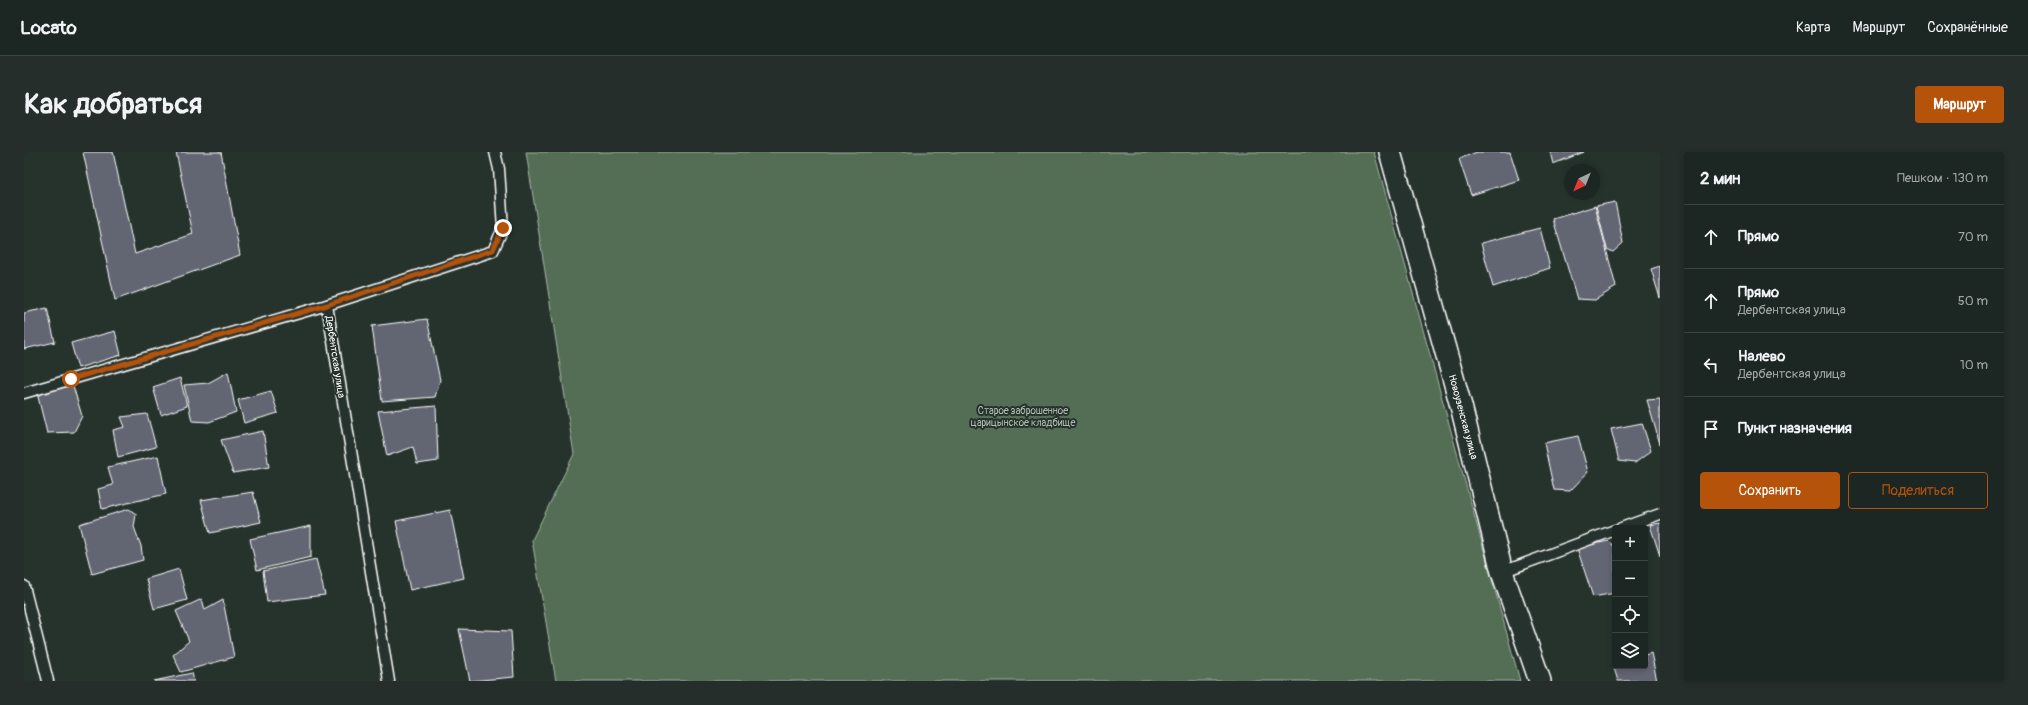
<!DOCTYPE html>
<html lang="ru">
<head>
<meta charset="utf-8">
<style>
	:root { --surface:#1c2622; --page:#252e2a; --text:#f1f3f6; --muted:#a0a5a5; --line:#3a4340; --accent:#b45309 }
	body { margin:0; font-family:Pangolin,sans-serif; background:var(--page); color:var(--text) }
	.controls { position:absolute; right:12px; bottom:12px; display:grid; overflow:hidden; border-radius:4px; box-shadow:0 2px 6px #0003 }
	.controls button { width:36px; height:36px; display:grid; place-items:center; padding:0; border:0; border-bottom:1px solid var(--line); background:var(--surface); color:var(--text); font:20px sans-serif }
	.compass { position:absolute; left:1540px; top:12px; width:36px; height:36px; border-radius:50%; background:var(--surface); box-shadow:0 2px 6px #0003; rotate:223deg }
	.stop { position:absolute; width:12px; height:12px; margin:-9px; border:3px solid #b45309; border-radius:50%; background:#fff }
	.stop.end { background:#b45309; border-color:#fff; box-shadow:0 1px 4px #0008 }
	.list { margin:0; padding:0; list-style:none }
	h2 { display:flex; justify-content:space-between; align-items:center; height:52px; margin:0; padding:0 16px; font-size:17px }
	h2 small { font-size:13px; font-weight:400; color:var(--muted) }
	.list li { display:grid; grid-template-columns:26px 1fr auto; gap:12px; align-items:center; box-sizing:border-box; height:64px; padding:0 16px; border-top:1px solid var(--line) }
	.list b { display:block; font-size:15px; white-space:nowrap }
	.list p { margin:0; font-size:13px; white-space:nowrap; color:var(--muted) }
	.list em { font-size:13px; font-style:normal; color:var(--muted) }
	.actions { display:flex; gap:8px; padding:12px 16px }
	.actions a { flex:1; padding:9px 0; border:1px solid var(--accent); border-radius:4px; text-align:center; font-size:14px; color:var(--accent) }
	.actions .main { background:var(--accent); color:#fff }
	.icon { flex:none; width:22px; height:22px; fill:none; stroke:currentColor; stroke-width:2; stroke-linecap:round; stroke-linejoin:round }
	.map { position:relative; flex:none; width:1636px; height:529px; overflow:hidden; border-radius:4px }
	header { display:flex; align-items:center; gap:24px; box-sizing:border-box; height:56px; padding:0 20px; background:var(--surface); border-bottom:1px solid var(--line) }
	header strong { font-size:19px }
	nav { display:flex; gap:22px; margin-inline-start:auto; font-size:14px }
	.intro { display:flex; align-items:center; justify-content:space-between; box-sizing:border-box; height:96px; padding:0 24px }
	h1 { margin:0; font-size:28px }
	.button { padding:10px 18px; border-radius:4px; background:var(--accent); color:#fff; font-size:14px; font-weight:700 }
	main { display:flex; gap:24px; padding:0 24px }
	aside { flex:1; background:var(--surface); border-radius:4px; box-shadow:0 2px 6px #0003 }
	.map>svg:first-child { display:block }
	.green { fill:#536e55; stroke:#a9b6aa }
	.building { fill:#626673; stroke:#fff }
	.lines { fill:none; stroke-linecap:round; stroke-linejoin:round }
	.service-casing { stroke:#fff; stroke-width:13 }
	.minor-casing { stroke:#fff; stroke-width:24 }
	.service { stroke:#26332d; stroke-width:10 }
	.minor { stroke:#26332d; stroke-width:21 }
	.route { stroke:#b45309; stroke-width:5 }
	.labels { text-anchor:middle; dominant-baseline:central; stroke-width:4; stroke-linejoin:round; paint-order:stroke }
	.street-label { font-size:10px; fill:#fff; stroke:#26332d }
	.park-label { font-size:10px; fill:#b2beb2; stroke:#26332d }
</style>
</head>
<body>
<header>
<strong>Locato</strong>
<nav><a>Карта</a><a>Маршрут</a><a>Сохранённые</a></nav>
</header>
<div class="intro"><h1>Как добраться</h1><a class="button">Маршрут</a></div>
<main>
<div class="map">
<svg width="1636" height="529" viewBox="0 0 1636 529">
	<rect width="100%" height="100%" fill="#26332d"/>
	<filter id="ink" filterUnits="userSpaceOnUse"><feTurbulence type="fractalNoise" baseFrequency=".025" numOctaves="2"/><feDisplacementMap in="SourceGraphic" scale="8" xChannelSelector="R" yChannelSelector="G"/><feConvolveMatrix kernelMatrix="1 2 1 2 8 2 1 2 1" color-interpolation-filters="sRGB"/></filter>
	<g filter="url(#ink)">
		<!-- green -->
		<path class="green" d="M502 0H1350L1496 529H532L508 388 550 302Z"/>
		<!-- building -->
		<g class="building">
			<path d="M59 0H89L111 102 169 82 152 0H197L216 103 91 148Z"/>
			<path d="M1453 0H1486L1495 28 1447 43 1435 7Z"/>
			<path d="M1526 0H1560L1529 12Z"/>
			<path d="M1591 50 1599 91 1589 100 1583 97 1572 54Z"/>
			<path d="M1571 54 1592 135 1571 148 1553 147 1529 67Z"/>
			<path d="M1516 76 1526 116 1469 135 1457 91Z"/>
			<path d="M1636 114V146L1627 117Z"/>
			<path d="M23 156 31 190 0 197V161Z"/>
			<path d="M403 167 416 228 411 245 358 249 348 174Z"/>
			<path d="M91 179 97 203 54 216 47 191Z"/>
			<path d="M204 220 212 260 185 270 168 269 160 233 184 231Z"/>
			<path d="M156 226 163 254 137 263 129 235Z"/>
			<path d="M47 227 58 264 50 280 23 281 12 237Z"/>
			<path d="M247 239 254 261 220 271 214 248Z"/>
			<path d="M1636 247V292L1623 248Z"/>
			<path d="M412 254 414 309 393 312 389 295 363 304 354 259Z"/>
			<path d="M123 262 132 295 94 305 89 278 101 275 97 265Z"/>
			<path d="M1618 271 1627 299 1611 311 1595 309 1587 277Z"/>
			<path d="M239 279 245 315 209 321 197 288Z"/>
			<path d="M1554 284 1564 320 1546 339 1530 338 1520 291Z"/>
			<path d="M134 304 142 342 78 357 74 337 89 333 84 315Z"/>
			<path d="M229 340 237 370 186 381 177 348Z"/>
			<path d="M105 357 112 362 110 375 117 394 119 408 68 422 55 372Z"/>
			<path d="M426 358 440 426 386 438 372 369Z"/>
			<path d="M1636 371V404L1626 373Z"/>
			<path d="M287 374V405L233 418 226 387Z"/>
			<path d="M1584 389 1591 395V441L1569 445 1553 396Z"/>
			<path d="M292 407 301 443 243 450 239 419Z"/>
			<path d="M155 417 163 448 130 457 122 427Z"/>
			<path d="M178 447 181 458 199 448 210 505 157 520 149 503 165 489 152 459Z"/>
			<path d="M435 477 487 479 490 525 446 529Z"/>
			<path d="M1627 501 1633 529H1594L1589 513 1621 514V503Z"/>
			<path d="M168 521 170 529H130Z"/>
		</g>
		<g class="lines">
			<defs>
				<g id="service">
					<path d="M0 241 303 153"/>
					<path d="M1597 376 1636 362"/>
					<path d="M1478 420 1591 378"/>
					<path d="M0 434 24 529"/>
					<path d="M365 529 303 153 469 99 479 76 475 17 471 0"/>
				</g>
				<path id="minor" d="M1366 0 1437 254 1478 420 1516 529"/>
			</defs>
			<!-- service casing -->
			<use href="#service" class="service-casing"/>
			<!-- minor casing -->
			<use href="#minor" class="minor-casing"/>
			<!-- service -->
			<use href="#service" class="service"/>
			<!-- minor -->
			<use href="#minor" class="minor"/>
		</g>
	</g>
	<g class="lines" filter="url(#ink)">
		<!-- route -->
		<path class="route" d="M47 227 303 153 469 98 479 76"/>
	</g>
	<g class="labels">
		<!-- street labels -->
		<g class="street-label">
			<text transform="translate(311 205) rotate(81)">Дербентская улица</text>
			<text transform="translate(1439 265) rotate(75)">Новоузенская улица</text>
		</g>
		<!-- park labels -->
		<g class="park-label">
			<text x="999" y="259">Старое заброшенное<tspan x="999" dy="12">царицынское кладбище</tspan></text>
		</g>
	</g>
</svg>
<div class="controls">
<button>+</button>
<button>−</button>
<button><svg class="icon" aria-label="locate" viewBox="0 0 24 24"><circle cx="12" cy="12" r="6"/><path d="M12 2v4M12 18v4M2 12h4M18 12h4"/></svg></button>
<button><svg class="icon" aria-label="layers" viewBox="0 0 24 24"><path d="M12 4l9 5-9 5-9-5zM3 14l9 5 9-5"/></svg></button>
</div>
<svg class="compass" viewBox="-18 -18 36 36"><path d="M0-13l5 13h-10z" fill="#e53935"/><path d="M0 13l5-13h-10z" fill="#a0a5a5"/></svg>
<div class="stop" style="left:47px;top:227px"></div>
<div class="stop end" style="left:479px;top:76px"></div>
</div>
<aside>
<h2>2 мин<small>Пешком · 130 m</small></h2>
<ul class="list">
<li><svg class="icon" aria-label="ahead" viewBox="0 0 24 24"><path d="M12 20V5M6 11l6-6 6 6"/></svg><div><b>Прямо</b></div><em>70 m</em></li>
<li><svg class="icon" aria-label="ahead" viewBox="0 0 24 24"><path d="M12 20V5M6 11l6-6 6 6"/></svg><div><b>Прямо</b><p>Дербентская улица</p></div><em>50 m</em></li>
<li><svg class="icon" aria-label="left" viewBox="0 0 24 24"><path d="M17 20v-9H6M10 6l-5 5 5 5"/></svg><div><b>Налево</b><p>Дербентская улица</p></div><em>10 m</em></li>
<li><svg class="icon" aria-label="arrive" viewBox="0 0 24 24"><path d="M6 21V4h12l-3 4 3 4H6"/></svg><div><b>Пункт назначения</b></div></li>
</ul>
<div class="actions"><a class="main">Сохранить</a><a>Поделиться</a></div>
</aside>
</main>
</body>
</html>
